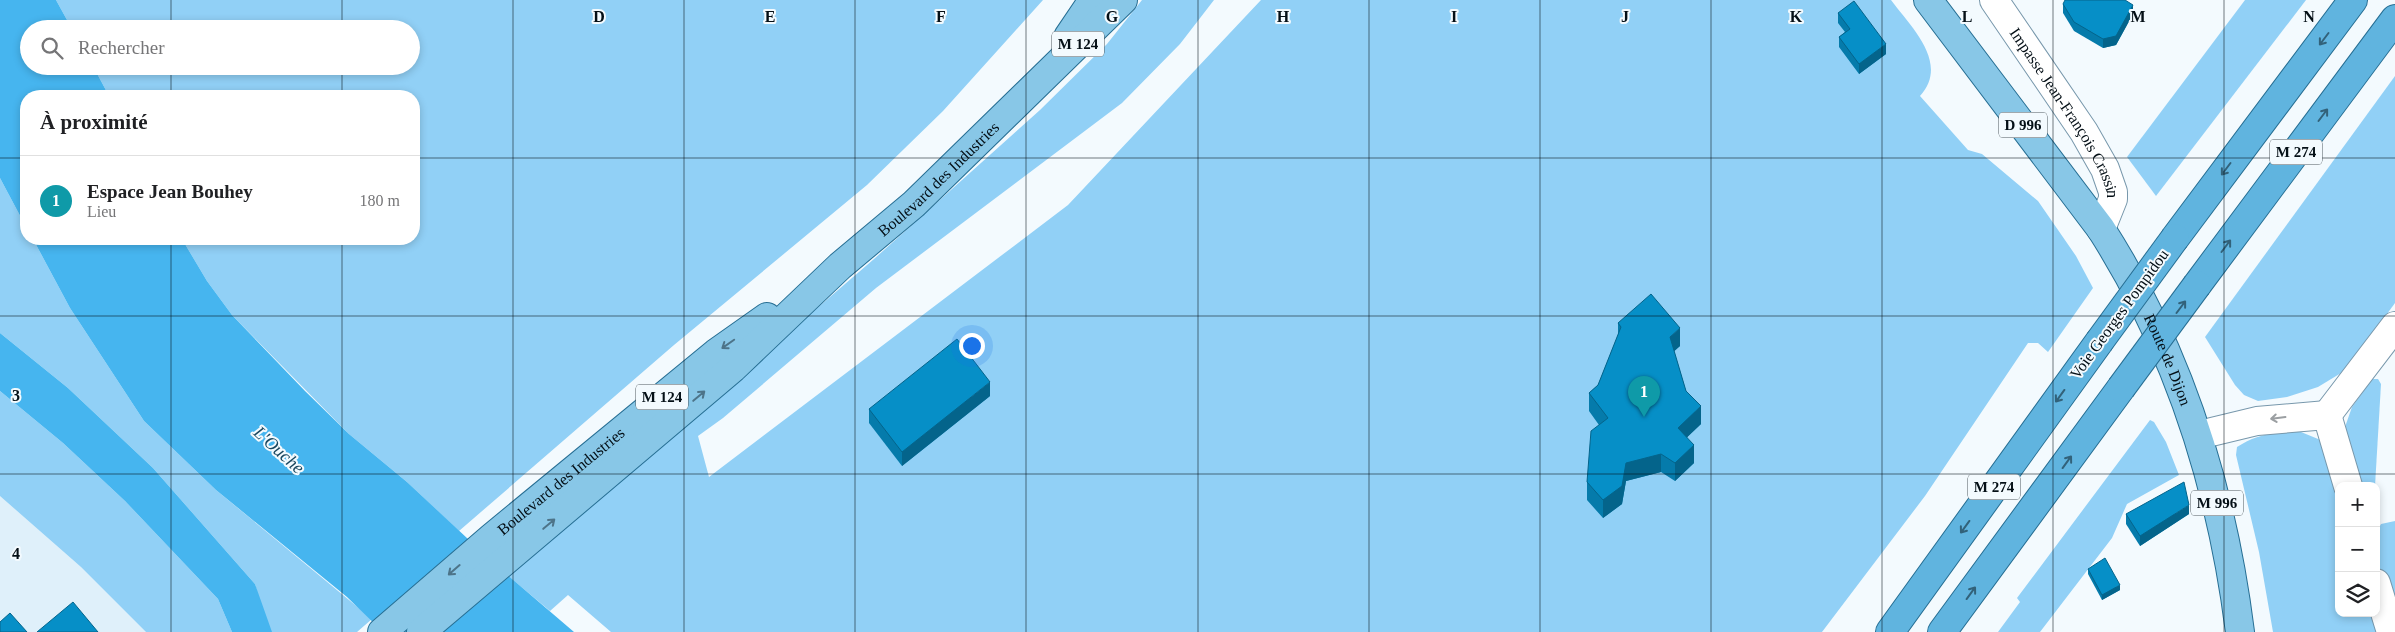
<!DOCTYPE html>
<html lang="fr">
<head>
<meta charset="utf-8">
<style>
	:root { --surface:#fff; --page:#f6f6f6; --text:#202124; --muted:#757577; --line:#e0e0e0; --accent:#2563eb }
	body { margin:0; font-family:"Times New Roman",serif; background:var(--page); color:var(--text) }
	.controls { position:absolute; right:15px; bottom:15px; display:grid; overflow:hidden; border-radius:10px; box-shadow:0 2px 8px #0003 }
	.controls button { width:45px; height:45px; display:grid; place-items:center; padding:0; border:0; border-bottom:1px solid var(--line); background:var(--surface); color:var(--text); font:25px sans-serif }
	.you { position:absolute; left:971px; top:345px; width:18px; height:18px; margin:-12px; border:4px solid #fff; border-radius:50%; background:#1a73e8; box-shadow:0 0 0 8px #1a73e833 }
	.badge { display:grid; place-items:center; width:32px; height:32px; border-radius:50%; background:var(--accent); color:#fff; font-size:16px; font-weight:700 }
	.pin { position:absolute; translate:-50% -41px; filter:drop-shadow(0 1px 2px #0008) }
	.pin::after { content:''; position:absolute; top:26px; width:18px; height:15px; background:inherit; clip-path:polygon(0 0,100% 0,50% 100%) }
	.list { margin:0; padding:0; list-style:none }
	h2 { display:flex; justify-content:space-between; align-items:center; height:65px; margin:0; padding:0 20px; font-size:21px }
	h2 small { font-size:16px; font-weight:400; color:var(--muted) }
	.list li { display:grid; grid-template-columns:32px 1fr auto; gap:15px; align-items:center; box-sizing:border-box; height:90px; padding:0 20px; border-top:1px solid var(--line) }
	.list b { display:block; font-size:19px; white-space:nowrap }
	.list p { margin:0; font-size:16px; white-space:nowrap; color:var(--muted) }
	.list em { font-size:16px; font-style:normal; color:var(--muted) }
	.icon { flex:none; width:28px; height:28px; fill:none; stroke:currentColor; stroke-width:2; stroke-linecap:round; stroke-linejoin:round }
	.map { position:relative; flex:none; width:2395px; height:632px; overflow:hidden }
	.search { position:absolute; background:var(--surface); box-shadow:0 2px 8px #0003; left:20px; top:20px; width:400px; height:55px; display:flex; align-items:center; gap:12px; box-sizing:border-box; padding:0 18px; border-radius:28px; color:var(--muted); font-size:19px }
	.panel { position:absolute; background:var(--surface); box-shadow:0 2px 8px #0003; left:20px; top:90px; width:400px; height:155px; border-radius:20px }
	.map>svg:first-child { display:block }
	.built { fill:#dff0fa }
	.green { fill:#91d0f6 }
	.water { fill:#46b5ef }
	.lines { fill:none; stroke-linecap:round; stroke-linejoin:round }
	.minor-casing { stroke:#7898ac; stroke-width:30 }
	.primary-casing { stroke:#266e93; stroke-width:30 }
	.trunk-casing { stroke:#266e93; stroke-width:30 }
	.minor { stroke:#fff; stroke-width:28 }
	.primary { stroke:#88c7e7; stroke-width:28 }
	.trunk { stroke:#60b4df; stroke-width:28 }
	.trunk-bridge-casing { stroke:#266e93; stroke-width:30; stroke-linecap:butt }
	.trunk-bridge { stroke:#60b4df; stroke-width:28 }
	.wall { fill:#057bab }
	.shaded-wall { fill:#04648b }
	.building { fill:#068fc7; stroke:#04648b }
	.oneway { stroke:#32627a }
	.oneway2 { stroke:#4d7489 }
	.oneway3 { stroke:#9b9fa2 }
	.grid { fill:none; stroke:#040f16; stroke-width:1; stroke-opacity:0.55 }
	.labels { text-anchor:middle; dominant-baseline:central; stroke-width:4; stroke-linejoin:round; paint-order:stroke }
	.shield { fill:#f3fafe; stroke:#4c565c; stroke-width:1 }
	.shield-label { font-size:15px; font-weight:bold; fill:#040f16 }
	.street-label { font-size:16px; fill:#040f16; stroke:#f3fafe }
	.water-label { font-size:18px; font-style:italic; fill:#1a475f; stroke:#f3fafe }
	.grid-label { font-size:16px; text-anchor:middle; font-weight:bold; fill:#040f16; stroke:#f3fafe; stroke-width:4; stroke-linejoin:round; paint-order:stroke }
</style>
</head>
<body>
<div class="map">
<svg width="2395" height="632" viewBox="0 0 2395 632">
	<rect width="100%" height="100%" fill="#f3fafe"/>
	<!-- built -->
	<path class="built" d="M0 496 81 567 146 632H0Z"/>
	<!-- green -->
	<g class="green">
		<path d="M56 0H1043L943 111 867 185 674 345 459 531 407 482 349 434 232 315 207 281 182 239H414V96H109L93 66H411V29H72Z"/>
		<path d="M1142 0H1214L1180 44 1122 103 876 288 723 418 698 436 709 477 1068 205 1261 0H1891C1911 27 1950 63 1920 96L1968 150 1982 154 2038 201 2076 256 2093 288 2048 352 2038 343H2028L1925 496 1822 632H611L568 595 550 611 507 575 874 259 1040 110 1107 44Z"/>
		<path d="M2245 0H2306L2156 196 2127 157Z"/>
		<path d="M2395 76V303L2346 370 2318 387 2287 397 2258 401 2244 395 2235 385 2205 337Z"/>
		<path d="M0 178 26 227V239H33L70 308 144 421 216 490 372 619 357 632H268L255 584 153 468 68 388 0 333Z"/>
		<path d="M2372 379H2378L2381 384 2375 486H2357L2345 427 2352 407Z"/>
		<path d="M0 391 63 443 125 501 218 599 232 632H146L81 567 0 496Z"/>
		<path d="M2150 420 2154 422 2166 442 2179 475 2127 504 2112 538 2040 632H1998L2020 602 2017 598Z"/>
		<path d="M2279 432H2301L2323 441 2339 488V613H2375L2381 632H2273L2259 552 2236 455 2237 447C2251 438 2262 435 2279 432Z"/>
		<path d="M2395 521V615C2388 592 2367 545 2381 524Z"/>
	</g>
	<!-- water -->
	<g class="water">
		<path d="M0 0H56L72 29H29V66H93L109 96H26V227L0 178Z"/>
		<path d="M33 239H182L207 281 232 315 305 391 349 434 407 482 498 567 574 632H383L347 597 216 490 144 421 70 308Z"/>
		<path d="M0 333 68 388 153 468 255 584 272 632H232L218 599 125 501 63 443 0 391Z"/>
	</g>
	<g class="lines">
		<defs>
			<g id="minor">
				<path id="s1" d="M1994 0 2084 132 2105 169 2113 192V199L2101 229"/>
				<path d="M2327 415 2395 326"/>
				<path d="M2327 415 2348 486"/>
				<path d="M2199 435 2257 421 2327 415"/>
				<path d="M2376 583 2391 632"/>
			</g>
			<g id="primary">
				<path id="s2" d="M1928 0 2101 229C2179 351 2222 489 2240 632"/>
				<path d="M1068 37 1093 0"/>
				<path id="s3" d="M382 632 491 538 716 353 767 317"/>
				<path id="s4" d="M421 632 733 368 840 266 914 204 1123 0"/>
			</g>
			<g id="trunk">
				<path d="M2175 238 2353 0"/>
				<path d="M2197 285 2395 19"/>
				<path d="M1890 632 2099 342"/>
				<path d="M1942 632 2121 388"/>
			</g>
		</defs>
		<!-- minor casing -->
		<use href="#minor" class="minor-casing"/>
		<!-- primary casing -->
		<use href="#primary" class="primary-casing"/>
		<!-- trunk casing -->
		<use href="#trunk" class="trunk-casing"/>
		<!-- minor -->
		<use href="#minor" class="minor"/>
		<!-- primary -->
		<use href="#primary" class="primary"/>
		<!-- trunk -->
		<use href="#trunk" class="trunk"/>
		<defs>
			<g id="trunk-bridge">
				<path d="M2099 342 2175 238"/>
				<path d="M2121 388 2197 285"/>
			</g>
		</defs>
		<!-- trunk-bridge casing -->
		<use href="#trunk-bridge" class="trunk-bridge-casing"/>
		<!-- trunk-bridge -->
		<use href="#trunk-bridge" class="trunk-bridge"/>
	</g>
	<!-- wall -->
	<g class="wall">
		<path d="M2063 4 2133 14 2116 45 2103 48 2074 31 2063 13Z"/>
		<path d="M1838 13 1886 54 1859 74 1839 47V37L1845 32 1838 23Z"/>
		<path d="M1618 323 1680 346 1674 351 1686 391 1701 424 1687 437 1694 463 1675 481 1661 472 1626 481 1622 504 1603 518 1587 500V482L1599 425 1589 411V393L1598 385 1618 335Z"/>
		<path d="M990 396 902 466 869 423V409Z"/>
		<path d="M2126 514H2189L2140 546 2126 524Z"/>
		<path d="M2088 569 2120 590 2102 600 2088 574Z"/>
	</g>
	<!-- shaded-wall -->
	<g class="shaded-wall">
		<path d="M2133 5V14L2116 45 2103 48V39Z"/>
		<path d="M1886 44V54L1859 74V64Z"/>
		<path d="M1680 328V346L1670 355V337Z"/>
		<path d="M990 382V396L902 466V452Z"/>
		<path d="M1701 406V424L1678 446V428Z"/>
		<path d="M1694 445V463L1675 481V463Z"/>
		<path d="M1661 454V472L1626 481 1622 504 1603 518V500L1626 463Z"/>
		<path d="M2189 505V514L2140 546V536Z"/>
		<path d="M2120 585V590L2102 600V595Z"/>
	</g>
	<!-- building -->
	<g class="building">
		<path d="M2065 0H2125L2133 5 2116 36 2103 39 2074 22 2063 4Z"/>
		<path d="M1854 1 1886 44 1859 64 1839 37 1850 29 1838 13Z"/>
		<path d="M1651 294 1680 328 1670 337 1686 391 1701 406 1678 428 1694 445 1675 463 1661 454 1626 463 1622 486 1603 500 1587 482 1591 431 1608 418 1589 393 1598 385 1621 327 1618 323Z"/>
		<path d="M957 339 990 382 902 452 869 409Z"/>
		<path d="M2184 482 2189 505 2140 536 2126 514Z"/>
		<path d="M2105 558 2120 585 2102 595 2088 569Z"/>
		<path d="M73 602 98 632H37Z"/>
		<path d="M10 613 27 632H0V622Z"/>
	</g>
	<!-- one-way arrows -->
	<defs><path id="oneway-shaft" d="M-6 0H5M1.5-3L5.5 0L1.5 3" fill="none" stroke-width="1.6" stroke-linecap="round" stroke-linejoin="round" transform="scale(1.25)"/></defs>
	<g class="oneway">
		<use href="#oneway-shaft" transform="translate(2324 39) rotate(127)"/>
		<use href="#oneway-shaft" transform="translate(2323 115) rotate(-53)"/>
		<use href="#oneway-shaft" transform="translate(2226 169) rotate(127)"/>
		<use href="#oneway-shaft" transform="translate(2226 246) rotate(-53)"/>
		<use href="#oneway-shaft" transform="translate(2181 307) rotate(-53)"/>
		<use href="#oneway-shaft" transform="translate(2060 396) rotate(126)"/>
		<use href="#oneway-shaft" transform="translate(2067 462) rotate(-54)"/>
		<use href="#oneway-shaft" transform="translate(1965 527) rotate(126)"/>
		<use href="#oneway-shaft" transform="translate(1971 593) rotate(-54)"/>
	</g>
	<g class="oneway2">
		<use href="#oneway-shaft" transform="translate(728 344) rotate(145)"/>
		<use href="#oneway-shaft" transform="translate(699 396) rotate(-40)"/>
		<use href="#oneway-shaft" transform="translate(549 524) rotate(-40)"/>
		<use href="#oneway-shaft" transform="translate(454 570) rotate(139)"/>
	</g>
	<use class="oneway3" href="#oneway-shaft" transform="translate(2278 418) rotate(173)"/>
	<!-- grid -->
	<path class="grid" d="M171 0V29M342 0V29M513 0V632M684 0V632M855 0V632M1026 0V632M1198 0V632M1369 0V632M1540 0V632M1711 0V632M1882 0V632M2053 0V632M2224 0V632M171 66V96M342 66V96M0 158H26M414 158H2395M171 239V632M342 239V632M0 316H2395M0 474H2395"/>
	<g class="labels">
		<!-- shield labels -->
		<g class="shield">
			<rect x="1052" y="31.5" width="52" height="25" rx="4"/>
			<rect x="1999" y="112.5" width="48" height="25" rx="4"/>
			<rect x="2270" y="139.5" width="52" height="25" rx="4"/>
			<rect x="636" y="384.5" width="52" height="25" rx="4"/>
			<rect x="1968" y="474.5" width="52" height="25" rx="4"/>
			<rect x="2191" y="490.5" width="52" height="25" rx="4"/>
		</g>
		<g class="shield-label">
			<text x="1078" y="44">M 124</text>
			<text x="2023" y="125">D 996</text>
			<text x="2296" y="152">M 274</text>
			<text x="662" y="397">M 124</text>
			<text x="1994" y="487">M 274</text>
			<text x="2217" y="503">M 996</text>
		</g>
		<!-- street labels -->
		<g class="street-label">
			<text stroke="none"><textPath href="#s1" startOffset="134">Impasse Jean-François Crassin</textPath></text>
			<text stroke="none"><textPath href="#s4" startOffset="688">Boulevard des Industries</textPath></text>
			<text transform="translate(2119 314) rotate(-54)">Voie Georges Pompidou</text>
			<text stroke="none"><textPath href="#s2" startOffset="434">Route de Dijon</textPath></text>
			<text stroke="none"><textPath href="#s3" startOffset="234">Boulevard des Industries</textPath></text>
		</g>
		<!-- water labels -->
		<g class="water-label">
			<text transform="translate(279 450) rotate(42)">L'Ouche</text>
		</g>
	</g>
	<g class="grid-label">
		<text x="599" y="22">D</text>
		<text x="770" y="22">E</text>
		<text x="941" y="22">F</text>
		<text x="1112" y="22">G</text>
		<text x="1283" y="22">H</text>
		<text x="1454" y="22">I</text>
		<text x="1625" y="22">J</text>
		<text x="1796" y="22">K</text>
		<text x="1967" y="22">L</text>
		<text x="2138" y="22">M</text>
		<text x="2309" y="22">N</text>
		<text x="16" y="401">3</text>
		<text x="16" y="559">4</text>
	</g>
</svg>
<div class="controls">
<button>+</button>
<button>−</button>
<button><svg class="icon" aria-label="layers" viewBox="0 0 24 24"><path d="M12 4l9 5-9 5-9-5zM3 14l9 5 9-5"/></svg></button>
</div>
<div class="you"></div>
<div class="pin badge" style="left:1644px;top:417px;background:#0f9aa8">1</div>
<div class="search"><svg class="icon" aria-label="search" viewBox="0 0 24 24"><circle cx="10" cy="10" r="6"/><path d="M15 15l6 6"/></svg>Rechercher</div>
<section class="panel">
<h2>À proximité<small></small></h2>
<ul class="list">
<li><span class="badge" style="background:#0f9aa8">1</span><div><b>Espace Jean Bouhey</b><p>Lieu</p></div><em>180 m</em></li>
</ul>
</section>
</div>
</body>
</html>
